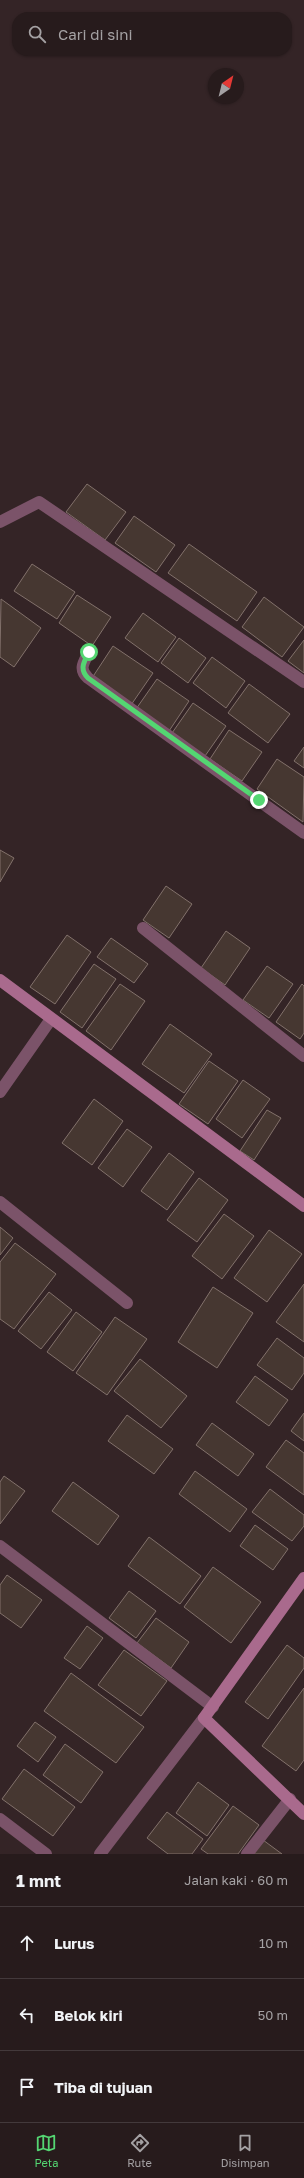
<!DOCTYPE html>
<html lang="id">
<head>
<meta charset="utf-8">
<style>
	:root { --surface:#271b1c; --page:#2f2425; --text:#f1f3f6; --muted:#a4a1a3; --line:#43393b; --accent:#54d672 }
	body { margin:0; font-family:"Golos Text",sans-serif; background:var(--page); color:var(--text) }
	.compass { position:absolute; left:208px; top:68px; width:36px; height:36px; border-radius:50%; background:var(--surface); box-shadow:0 1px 3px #0004; rotate:35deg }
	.stop { position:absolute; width:12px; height:12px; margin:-9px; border:3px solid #54d672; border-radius:50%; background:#fff }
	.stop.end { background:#54d672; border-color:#fff; box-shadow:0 1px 4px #0008 }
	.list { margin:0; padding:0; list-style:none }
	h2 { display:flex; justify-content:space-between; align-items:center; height:52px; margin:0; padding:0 16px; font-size:17px }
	h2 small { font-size:13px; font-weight:400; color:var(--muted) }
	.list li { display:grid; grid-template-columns:26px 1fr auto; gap:12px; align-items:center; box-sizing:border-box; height:72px; padding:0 16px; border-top:1px solid var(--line) }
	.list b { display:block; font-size:15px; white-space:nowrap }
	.list em { font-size:13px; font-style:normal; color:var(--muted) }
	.icon { flex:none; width:22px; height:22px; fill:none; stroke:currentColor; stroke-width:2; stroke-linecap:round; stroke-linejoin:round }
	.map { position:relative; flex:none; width:304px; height:1854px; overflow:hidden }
	.search { position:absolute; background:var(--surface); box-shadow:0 1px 3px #0004; left:12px; right:12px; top:12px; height:44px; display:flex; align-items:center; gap:10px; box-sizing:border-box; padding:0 14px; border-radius:16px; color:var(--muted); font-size:15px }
	.sheet { height:268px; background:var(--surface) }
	nav { display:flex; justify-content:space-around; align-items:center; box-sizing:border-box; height:56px; border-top:1px solid var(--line); background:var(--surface); font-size:11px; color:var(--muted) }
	nav a { display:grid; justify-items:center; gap:2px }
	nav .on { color:var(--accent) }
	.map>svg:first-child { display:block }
	.building { fill:#463731; stroke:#82716b }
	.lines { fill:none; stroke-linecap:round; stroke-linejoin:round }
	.street { stroke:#7b5369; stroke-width:12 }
	.secondary { stroke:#a96a8d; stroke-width:12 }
	.route { stroke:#54d672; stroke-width:5 }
</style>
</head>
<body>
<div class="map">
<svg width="304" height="1854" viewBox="0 0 304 1854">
	<rect width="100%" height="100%" fill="#342426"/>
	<!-- building -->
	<g class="building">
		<path d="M87 484 126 512 105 540 66 512Z"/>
		<path d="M134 516 175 545 156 572 115 543Z"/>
		<path d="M189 544 257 592 237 621 168 573Z"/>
		<path d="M32 564 75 592 57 619 14 591Z"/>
		<path d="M77 595 111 617 92 646 59 623Z"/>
		<path d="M264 597 304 627 282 657 242 627Z"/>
		<path d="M1 599 41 628 14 667 0 657Z"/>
		<path d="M143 613 176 637 158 662 125 638Z"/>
		<path d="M179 638 206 658 188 683 161 663Z"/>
		<path d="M304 640V673L288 661Z"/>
		<path d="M113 646 153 673 131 705 92 678Z"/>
		<path d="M212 657 245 681 226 708 193 683Z"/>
		<path d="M157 679 189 701 169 731 136 709Z"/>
		<path d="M249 684 290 714 268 743 228 713Z"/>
		<path d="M193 703 226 726 205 756 172 733Z"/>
		<path d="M229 730 262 752 242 781 210 759Z"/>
		<path d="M304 747V768L294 761Z"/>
		<path d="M277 759 304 777 303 822 257 789Z"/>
		<path d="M0 850 14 858 0 882Z"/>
		<path d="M166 886 192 904 169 938 143 920Z"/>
		<path d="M226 931 250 948 225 985 201 968Z"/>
		<path d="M67 935 91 952 55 1004 30 987Z"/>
		<path d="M111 938 148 964 134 983 97 957Z"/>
		<path d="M94 964 116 979 82 1028 60 1012Z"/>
		<path d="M267 966 293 984 269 1018 243 1000Z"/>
		<path d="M120 984 145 1001 111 1050 86 1031Z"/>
		<path d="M302 984 304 986V1033L300 1039 276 1022Z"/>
		<path d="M170 1024 212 1054 184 1093 142 1064Z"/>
		<path d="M209 1061 238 1081 208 1124 179 1104Z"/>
		<path d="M243 1080 270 1099 242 1138 216 1119Z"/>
		<path d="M94 1099 123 1121 92 1165 62 1143Z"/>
		<path d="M267 1110 281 1118 254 1160 240 1151Z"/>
		<path d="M127 1129 152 1147 123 1187 98 1168Z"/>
		<path d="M169 1153 194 1172 167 1210 141 1191Z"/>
		<path d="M199 1178 228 1200 197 1242 167 1220Z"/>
		<path d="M224 1214 254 1236 222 1279 192 1256Z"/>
		<path d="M0 1227 13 1238 0 1255Z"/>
		<path d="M269 1230 302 1254 267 1302 234 1278Z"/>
		<path d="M15 1243 56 1274 14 1329 0 1319V1262Z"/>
		<path d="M304 1284V1342L276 1322Z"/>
		<path d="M213 1287 253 1313 217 1368 178 1342Z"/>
		<path d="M49 1292 72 1310 41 1349 18 1331Z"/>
		<path d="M76 1312 102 1332 73 1371 47 1352Z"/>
		<path d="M115 1317 147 1339 107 1395 76 1373Z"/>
		<path d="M277 1338 304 1358V1373L292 1390 257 1365Z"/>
		<path d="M140 1359 187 1396 161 1428 114 1391Z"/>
		<path d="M255 1376 288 1400 269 1426 236 1402Z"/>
		<path d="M304 1413V1441L291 1431Z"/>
		<path d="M127 1415 173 1449 154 1474 108 1441Z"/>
		<path d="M212 1423 254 1454 238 1476 196 1445Z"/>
		<path d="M286 1440 304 1453V1495L266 1467Z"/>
		<path d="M195 1471 247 1509 230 1532 179 1494Z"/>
		<path d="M4 1476 25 1491 0 1524V1482Z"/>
		<path d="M73 1482 119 1516 98 1545 52 1511Z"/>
		<path d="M270 1489 304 1515V1526L292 1541 252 1512Z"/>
		<path d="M255 1525 288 1549 273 1570 240 1546Z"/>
		<path d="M149 1537 201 1576 180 1604 128 1566Z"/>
		<path d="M213 1567 261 1602 231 1643 184 1607Z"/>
		<path d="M7 1575 42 1600 21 1628 0 1613V1585Z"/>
		<path d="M129 1591 156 1611 136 1638 109 1618Z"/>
		<path d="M156 1618 189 1642 171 1668 137 1643Z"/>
		<path d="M87 1626 103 1638 80 1669 64 1658Z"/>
		<path d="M287 1645 304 1658V1668L268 1719 245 1702Z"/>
		<path d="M124 1650 167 1681 141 1716 98 1685Z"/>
		<path d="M71 1673 144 1727 116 1763 44 1711Z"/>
		<path d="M304 1688V1760L296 1771 262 1746Z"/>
		<path d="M35 1722 56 1737 38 1762 17 1746Z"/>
		<path d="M65 1744 103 1772 81 1803 43 1775Z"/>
		<path d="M24 1769 75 1807 53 1836 2 1799Z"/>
		<path d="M198 1782 229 1805 207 1836 176 1813Z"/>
		<path d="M233 1806 259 1825 238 1854H208L201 1849Z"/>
		<path d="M167 1812 203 1839 192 1854H168L147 1838Z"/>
		<path d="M263 1840 282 1854H253Z"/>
	</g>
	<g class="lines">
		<!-- street -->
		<g class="street">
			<path d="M0 522 39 502 304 682"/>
			<path d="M89 652C84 662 78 669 88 678L304 833"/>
			<path d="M143 928 304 1056"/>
			<path d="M0 1092 51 1019"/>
			<path d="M0 1202 127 1303"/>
			<path d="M0 1546 213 1707"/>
			<path d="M0 1819 46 1854"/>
			<path d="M100 1854 204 1718"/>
			<path d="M247 1854 290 1799"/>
		</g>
		<!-- secondary -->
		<g class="secondary">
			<path d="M0 980 304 1206"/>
			<path d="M304 1578 204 1718 304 1814"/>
		</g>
	</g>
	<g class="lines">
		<!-- route -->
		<path class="route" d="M89 652C84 662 79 669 88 678L259 800"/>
	</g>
</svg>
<svg class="compass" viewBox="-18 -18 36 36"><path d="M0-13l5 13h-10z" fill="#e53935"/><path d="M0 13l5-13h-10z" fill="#a4a1a3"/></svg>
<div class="stop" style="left:89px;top:652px"></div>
<div class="stop end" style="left:259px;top:800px"></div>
<div class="search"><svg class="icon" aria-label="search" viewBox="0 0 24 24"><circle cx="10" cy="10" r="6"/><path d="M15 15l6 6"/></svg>Cari di sini</div>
</div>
<section class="sheet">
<h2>1 mnt<small>Jalan kaki · 60 m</small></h2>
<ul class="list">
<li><svg class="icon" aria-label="ahead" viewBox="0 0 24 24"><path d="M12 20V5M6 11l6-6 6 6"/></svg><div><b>Lurus</b></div><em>10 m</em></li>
<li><svg class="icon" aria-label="left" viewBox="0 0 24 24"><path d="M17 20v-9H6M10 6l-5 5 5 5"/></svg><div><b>Belok kiri</b></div><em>50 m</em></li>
<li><svg class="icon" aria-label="arrive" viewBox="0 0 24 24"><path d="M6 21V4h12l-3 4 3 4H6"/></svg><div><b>Tiba di tujuan</b></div></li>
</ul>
</section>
<nav>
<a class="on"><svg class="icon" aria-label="map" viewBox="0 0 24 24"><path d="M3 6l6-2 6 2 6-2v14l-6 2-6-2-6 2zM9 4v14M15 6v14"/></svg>Peta</a>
<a><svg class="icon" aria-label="directions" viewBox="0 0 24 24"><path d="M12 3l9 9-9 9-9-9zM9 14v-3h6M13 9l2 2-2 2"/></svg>Rute</a>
<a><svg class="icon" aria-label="saved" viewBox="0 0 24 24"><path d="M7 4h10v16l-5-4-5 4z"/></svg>Disimpan</a>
</nav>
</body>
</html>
